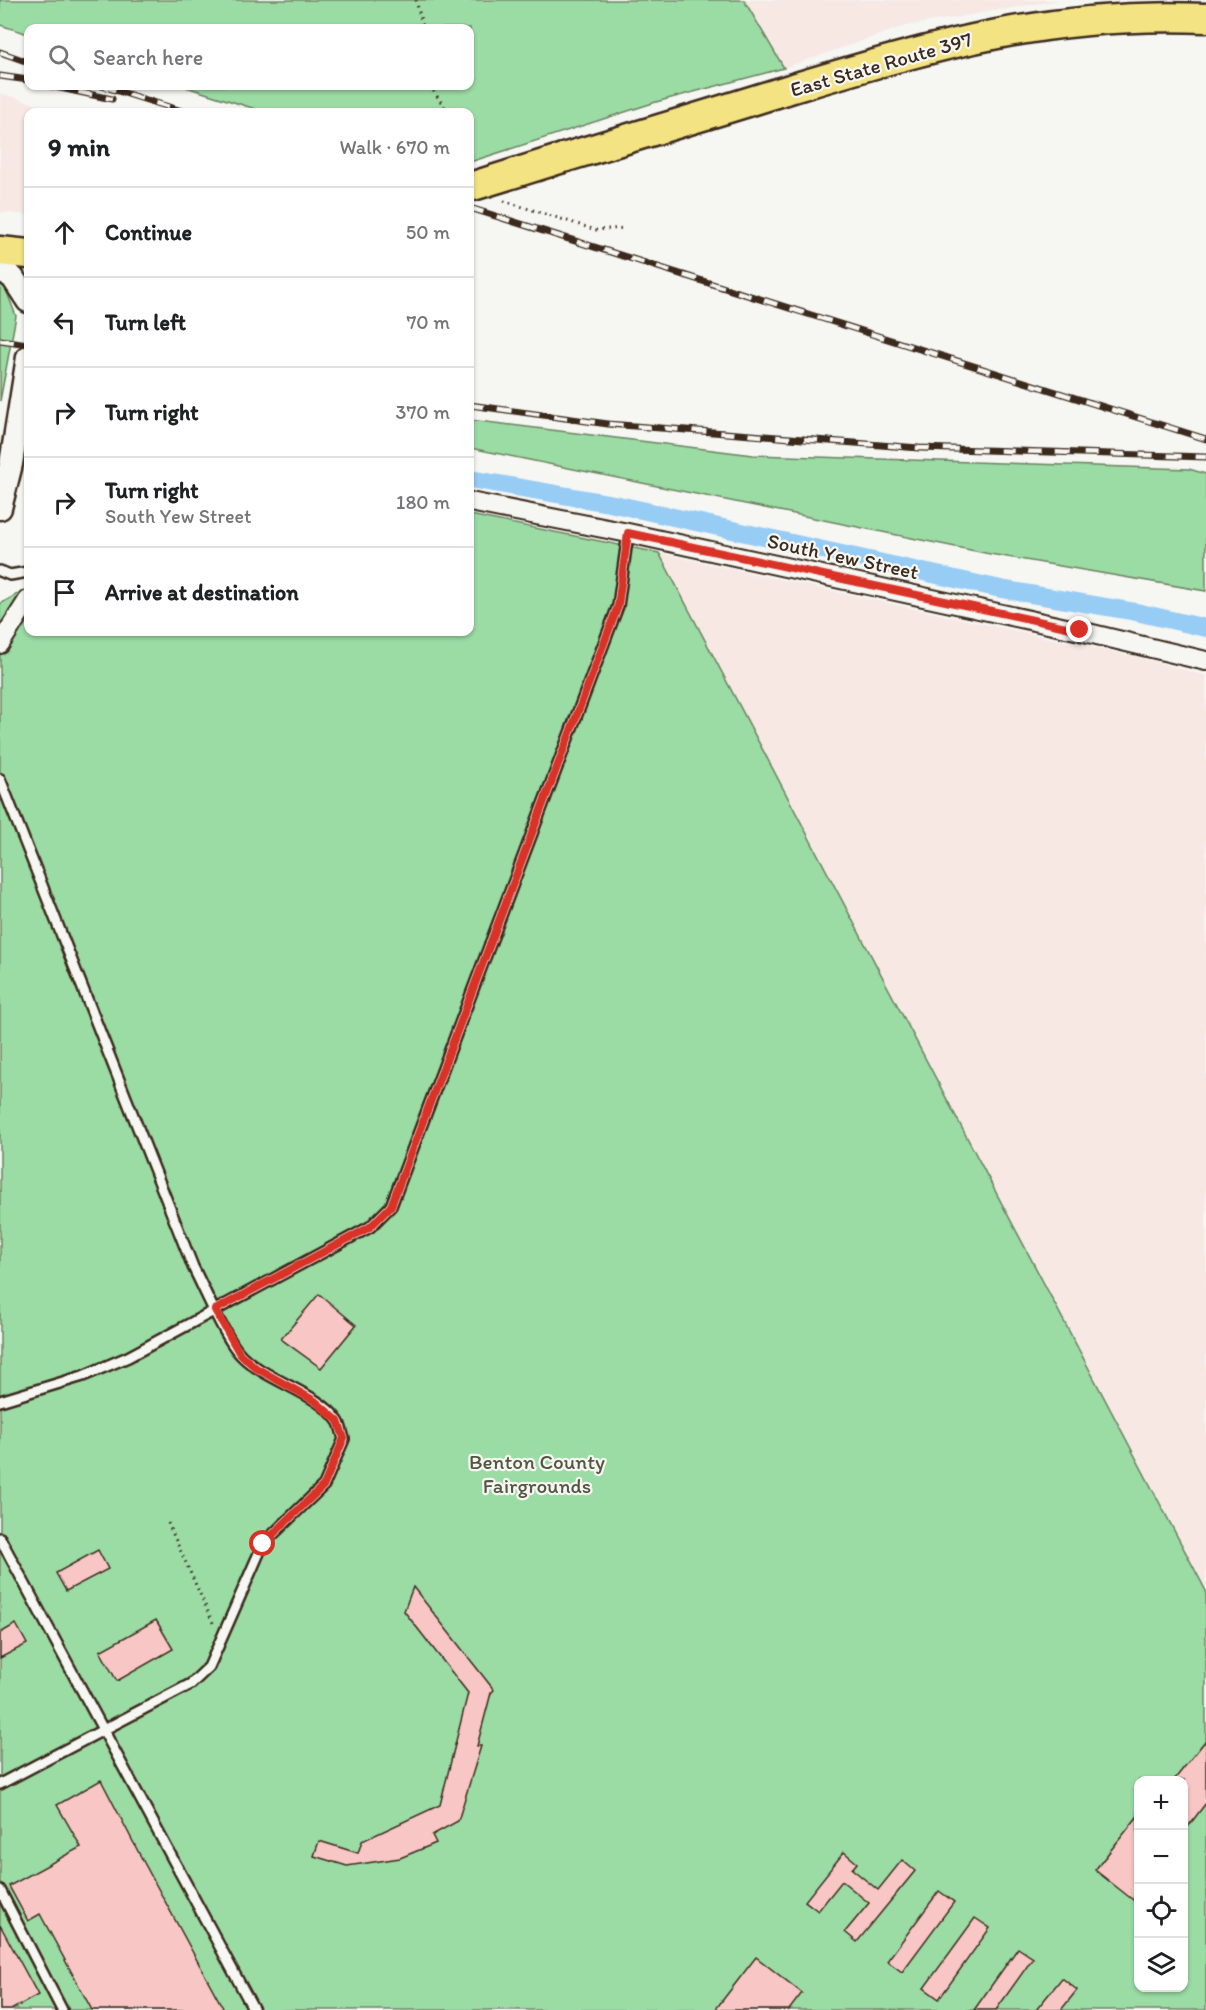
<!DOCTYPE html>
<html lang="en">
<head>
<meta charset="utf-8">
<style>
	:root { --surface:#fff; --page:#f6f6f6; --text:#202124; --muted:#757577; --line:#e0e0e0 }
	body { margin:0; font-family:Itim,sans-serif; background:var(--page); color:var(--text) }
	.controls { position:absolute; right:18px; bottom:18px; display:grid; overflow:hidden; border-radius:12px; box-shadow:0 2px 4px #0004 }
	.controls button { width:54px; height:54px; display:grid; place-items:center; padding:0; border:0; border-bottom:2px solid var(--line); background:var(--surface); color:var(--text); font:30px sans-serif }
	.stop { position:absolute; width:18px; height:18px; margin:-14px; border:4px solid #d93025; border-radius:50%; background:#fff }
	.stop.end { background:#d93025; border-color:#fff; box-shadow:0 2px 6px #0008 }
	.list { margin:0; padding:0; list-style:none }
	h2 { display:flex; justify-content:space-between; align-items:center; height:78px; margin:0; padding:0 24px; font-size:26px }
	h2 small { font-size:20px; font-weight:400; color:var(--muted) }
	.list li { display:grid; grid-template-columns:39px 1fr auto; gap:18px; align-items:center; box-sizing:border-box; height:90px; padding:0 24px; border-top:2px solid var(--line) }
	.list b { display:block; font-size:22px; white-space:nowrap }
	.list p { margin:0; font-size:20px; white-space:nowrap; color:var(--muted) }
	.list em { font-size:20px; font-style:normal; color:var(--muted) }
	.icon { flex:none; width:33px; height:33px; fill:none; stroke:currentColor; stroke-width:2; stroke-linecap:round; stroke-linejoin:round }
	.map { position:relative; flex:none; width:1206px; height:2010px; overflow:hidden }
	.search { position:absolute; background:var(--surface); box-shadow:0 2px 4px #0004; left:24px; top:24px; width:450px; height:66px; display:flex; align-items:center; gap:15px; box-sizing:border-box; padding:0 21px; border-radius:12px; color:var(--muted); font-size:22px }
	.panel { position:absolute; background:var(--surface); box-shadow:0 2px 4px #0004; left:24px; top:108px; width:450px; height:528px; border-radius:12px }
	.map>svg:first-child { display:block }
	.built { fill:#f7e8e4 }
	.green { fill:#9bdba4; stroke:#6b8261; stroke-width:1.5; fill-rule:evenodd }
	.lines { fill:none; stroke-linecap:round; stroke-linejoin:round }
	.canal { stroke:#97ccf5; stroke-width:18 }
	.building { fill:#f8c7c5; stroke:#3b2a1e; stroke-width:1.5 }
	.service-casing { stroke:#3b2a1e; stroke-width:14 }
	.minor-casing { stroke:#3b2a1e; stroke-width:22 }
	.tertiary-casing { stroke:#3b2a1e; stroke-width:27 }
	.primary-casing { stroke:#3b2a1e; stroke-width:33 }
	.path { stroke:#3b2a1e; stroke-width:3; stroke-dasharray:1.5 4.5; stroke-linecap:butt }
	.service { stroke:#f6f6f2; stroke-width:9 }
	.minor { stroke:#f6f6f2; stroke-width:18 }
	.tertiary { stroke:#f6f6f2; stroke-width:22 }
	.primary { stroke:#f4e382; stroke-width:28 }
	.rail-casing { stroke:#3b2a1e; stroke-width:7 }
	.rail { stroke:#f6f6f2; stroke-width:4.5; stroke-dasharray:14; stroke-linecap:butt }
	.primary-bridge-casing { stroke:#3b2a1e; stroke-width:33; stroke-linecap:butt }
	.primary-bridge { stroke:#f4e382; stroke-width:28 }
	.route { stroke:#d93025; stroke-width:8 }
	.labels { text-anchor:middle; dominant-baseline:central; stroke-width:4.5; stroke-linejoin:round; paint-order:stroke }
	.street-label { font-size:21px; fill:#3b2a1e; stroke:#f6f6f2 }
	.park-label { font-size:21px; fill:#535640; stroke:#f6f6f2 }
</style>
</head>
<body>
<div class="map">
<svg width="1206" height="2010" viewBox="0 0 1206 2010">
	<rect width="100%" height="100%" fill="#f6f6f2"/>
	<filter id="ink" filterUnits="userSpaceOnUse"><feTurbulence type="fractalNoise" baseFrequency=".0167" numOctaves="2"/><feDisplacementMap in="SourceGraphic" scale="12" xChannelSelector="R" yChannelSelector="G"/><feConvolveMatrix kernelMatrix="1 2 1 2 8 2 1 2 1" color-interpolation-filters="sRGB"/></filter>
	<g filter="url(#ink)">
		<!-- built -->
		<g class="built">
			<path d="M744 0H1060L905 26 784 68Z"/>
			<path d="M0 93 61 112H28V215L0 212Z"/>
			<path d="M659 553 1141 658 1206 676V1591Z"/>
		</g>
		<!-- green -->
		<g class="green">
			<path d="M0 0H744L784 68 656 102 470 162V112H265L183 86H470V28H28V34L0 25Z"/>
			<path d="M0 283 5 287 16 316 0 401Z"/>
			<path d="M470 420 753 455 1189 469 1206 474V591L990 554 470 448Z"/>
			<path d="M470 515 659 553 1206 1591V2010H0V604L28 588V632H470ZM1138 1780H1184V1988H1138Z"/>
		</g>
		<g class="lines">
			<!-- canal -->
			<path class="canal" d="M470 479 614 504 1001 589 1136 612 1206 628"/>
		</g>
		<!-- building -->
		<g class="building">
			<path d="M319 1294 356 1325 321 1368 281 1339Z"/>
			<path d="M98 1550 108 1569 66 1591 56 1573Z"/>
			<path d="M413 1587 494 1690 491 1693 477 1746H481L458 1821 432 1835 436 1843 400 1858 347 1866 314 1856 319 1841 358 1853 362 1841 440 1805 468 1693 404 1611Z"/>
			<path d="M156 1620 173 1649 117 1681 100 1651Z"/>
			<path d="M16 1624 27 1644 0 1658V1633Z"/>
			<path d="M1206 1740V1803L1184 1832V1780H1174Z"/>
			<path d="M101 1780 142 1859 224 2010H92L40 1914 28 1921 9 1886 81 1847 57 1805Z"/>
			<path d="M1138 1816V1892L1133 1900 1095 1870Z"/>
			<path d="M844 1852 857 1863 852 1869 878 1890 902 1860 915 1871 857 1942 845 1932 869 1903 842 1881 818 1911 805 1901Z"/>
			<path d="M939 1891 954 1902 902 1972 887 1961Z"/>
			<path d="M975 1918 990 1928 939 1999 924 1988Z"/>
			<path d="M0 1925 38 1995 11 2010H0Z"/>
			<path d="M1018 1948 1033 1958 996 2010H974Z"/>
			<path d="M756 1957 802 1993 789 2010H715Z"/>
			<path d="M1062 1978 1077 1990 1061 2010H1036Z"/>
		</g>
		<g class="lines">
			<defs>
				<g id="service">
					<path d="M0 571 10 575 28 572"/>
					<path d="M0 779 193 1267C204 1288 226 1341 242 1356 267 1381 319 1393 338 1421 341 1425 342 1433 344 1439L324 1485 263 1544 209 1667 191 1684 0 1784"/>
					<path d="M0 1401 83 1376 128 1357 370 1227 391 1206 618 606 628 533"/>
					<path d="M0 1538 254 2010"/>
					<path d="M0 1890 62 2010"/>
				</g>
				<g id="minor">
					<path d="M470 502 628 533 1080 631 1206 661"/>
					<path d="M0 644 28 600"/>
				</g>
				<g id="tertiary">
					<path d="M0 268 13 278 28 301"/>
					<path d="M0 508 11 464 28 357"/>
				</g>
				<g id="primary">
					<path d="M563 158C640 135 717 112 793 88 936 45 1054 11 1206 18"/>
					<path d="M0 251 28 254"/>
				</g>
			</defs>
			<!-- service casing -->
			<use href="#service" class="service-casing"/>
			<!-- minor casing -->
			<use href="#minor" class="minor-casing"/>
			<!-- tertiary casing -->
			<use href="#tertiary" class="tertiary-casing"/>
			<!-- primary casing -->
			<use href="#primary" class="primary-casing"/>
			<!-- path -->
			<g class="path">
				<path d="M416 0 423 28"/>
				<path d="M430 86 448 112"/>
				<path d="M504 201 596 230 625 228"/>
				<path d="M168 1523 214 1625"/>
			</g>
			<!-- service -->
			<use href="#service" class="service"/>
			<!-- minor -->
			<use href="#minor" class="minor"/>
			<!-- tertiary -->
			<use href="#tertiary" class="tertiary"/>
			<!-- primary -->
			<use href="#primary" class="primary"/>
			<defs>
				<g id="rail">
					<path d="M0 52 28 62"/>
					<path d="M0 76 28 80"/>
					<path d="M51 86 112 99"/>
					<path d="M102 86 185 112"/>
					<path d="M470 208 1206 439"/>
					<path d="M0 340 28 344"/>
					<path d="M470 405 608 424 919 448 1206 457"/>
				</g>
			</defs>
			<!-- rail casing -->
			<use href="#rail" class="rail-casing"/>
			<!-- rail -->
			<use href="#rail" class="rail"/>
			<defs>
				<path id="primary-bridge" d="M470 187 563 158"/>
			</defs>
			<!-- primary-bridge casing -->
			<use href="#primary-bridge" class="primary-bridge-casing"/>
			<!-- primary-bridge -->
			<use href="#primary-bridge" class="primary-bridge"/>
		</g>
	</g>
	<g class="lines" filter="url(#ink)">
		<!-- route -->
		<path class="route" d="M263 1544 324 1485 344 1438 338 1421 315 1401 256 1368 240 1354 215 1310 370 1227 391 1206 618 606 628 533 1080 630"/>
	</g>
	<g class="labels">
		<!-- street labels -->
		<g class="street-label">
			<text transform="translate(881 64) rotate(-16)">East State Route 397</text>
			<text transform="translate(843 556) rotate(12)">South Yew Street</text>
		</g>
		<!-- park labels -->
		<g class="park-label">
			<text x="537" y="1461">Benton County<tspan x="537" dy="24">Fairgrounds</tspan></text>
		</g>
	</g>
</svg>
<div class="controls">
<button>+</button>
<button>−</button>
<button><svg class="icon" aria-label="locate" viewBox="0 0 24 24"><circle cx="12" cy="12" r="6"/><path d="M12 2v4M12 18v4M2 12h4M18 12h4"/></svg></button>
<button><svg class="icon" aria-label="layers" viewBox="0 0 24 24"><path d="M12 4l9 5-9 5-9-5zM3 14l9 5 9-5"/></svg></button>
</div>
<div class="stop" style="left:263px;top:1544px"></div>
<div class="stop end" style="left:1080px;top:630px"></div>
<div class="search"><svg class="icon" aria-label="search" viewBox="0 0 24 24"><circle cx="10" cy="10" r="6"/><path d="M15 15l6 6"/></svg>Search here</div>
<section class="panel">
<h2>9 min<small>Walk · 670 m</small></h2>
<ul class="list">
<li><svg class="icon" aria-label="ahead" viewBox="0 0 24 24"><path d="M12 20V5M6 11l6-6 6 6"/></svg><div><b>Continue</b></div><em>50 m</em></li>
<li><svg class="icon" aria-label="left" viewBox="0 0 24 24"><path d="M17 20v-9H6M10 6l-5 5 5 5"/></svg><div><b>Turn left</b></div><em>70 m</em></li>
<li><svg class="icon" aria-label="right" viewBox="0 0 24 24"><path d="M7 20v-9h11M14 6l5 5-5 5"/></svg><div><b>Turn right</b></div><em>370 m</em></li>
<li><svg class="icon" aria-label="right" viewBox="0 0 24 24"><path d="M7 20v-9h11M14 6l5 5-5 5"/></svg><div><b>Turn right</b><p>South Yew Street</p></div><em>180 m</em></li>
<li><svg class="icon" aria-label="arrive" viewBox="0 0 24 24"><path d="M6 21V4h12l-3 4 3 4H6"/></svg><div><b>Arrive at destination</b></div></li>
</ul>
</section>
</div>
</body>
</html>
